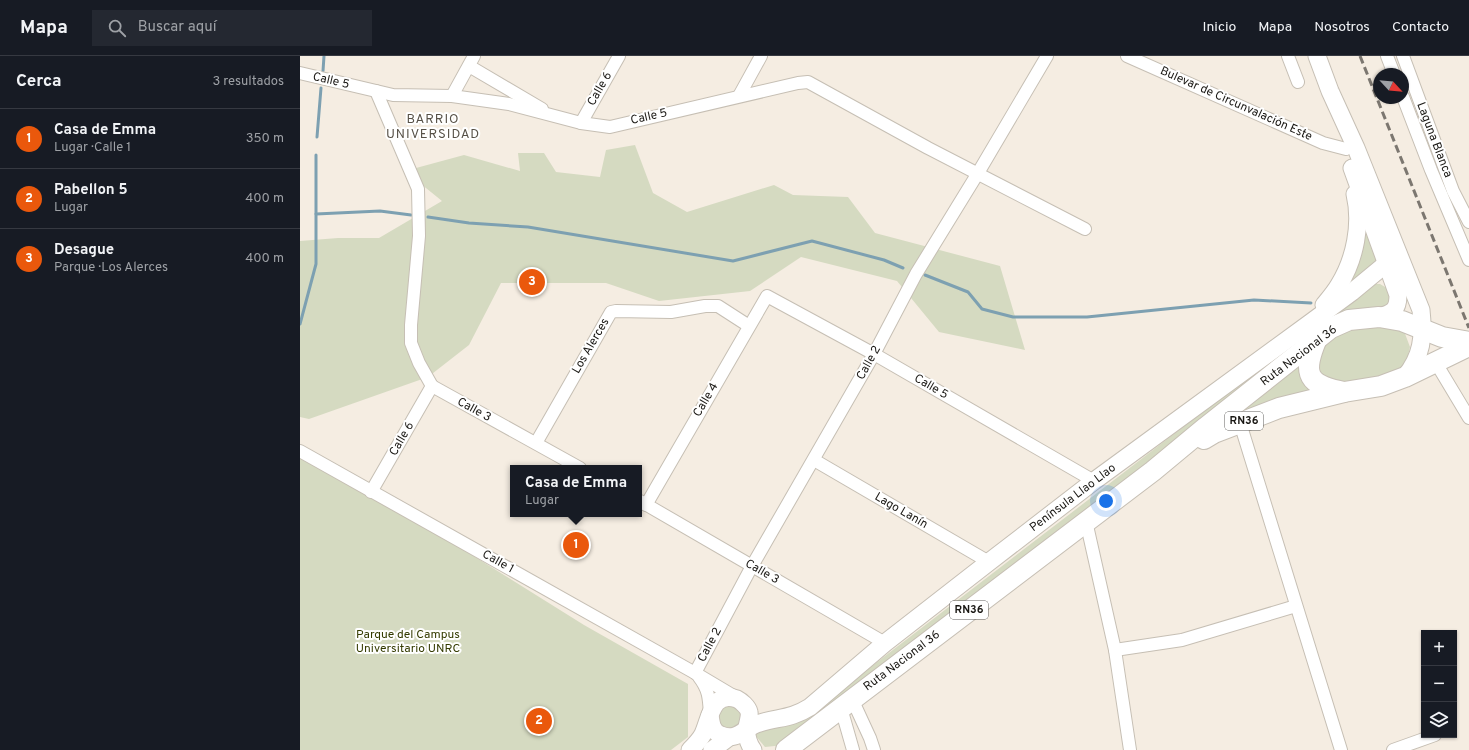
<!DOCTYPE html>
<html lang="es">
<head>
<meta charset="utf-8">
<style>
	:root { --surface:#171b24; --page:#242831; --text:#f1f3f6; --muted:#9ea1a6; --line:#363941; --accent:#ea580c }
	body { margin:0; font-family:Overpass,sans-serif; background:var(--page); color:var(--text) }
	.controls { position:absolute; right:12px; bottom:12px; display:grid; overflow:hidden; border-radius:0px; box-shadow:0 1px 3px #0004 }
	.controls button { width:36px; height:36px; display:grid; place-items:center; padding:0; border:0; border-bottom:1px solid var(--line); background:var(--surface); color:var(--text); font:20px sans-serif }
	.compass { position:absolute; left:1073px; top:12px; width:36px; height:36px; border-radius:50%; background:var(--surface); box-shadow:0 1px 3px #0004; rotate:116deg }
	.you { position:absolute; left:806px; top:445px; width:14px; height:14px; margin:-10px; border:3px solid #fff; border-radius:50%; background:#1a73e8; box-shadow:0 0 0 6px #1a73e833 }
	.badge { display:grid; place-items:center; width:26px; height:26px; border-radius:50%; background:var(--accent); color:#fff; font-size:13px; font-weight:700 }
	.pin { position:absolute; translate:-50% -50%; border:2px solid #fff; box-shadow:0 1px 4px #0006 }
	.popup { position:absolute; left:210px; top:409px; width:132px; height:52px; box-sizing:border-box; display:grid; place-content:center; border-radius:0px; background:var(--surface); filter:drop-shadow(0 1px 3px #0005); font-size:13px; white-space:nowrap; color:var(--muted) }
	.popup b { font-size:15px; color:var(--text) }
	.popup::after { content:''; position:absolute; left:50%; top:100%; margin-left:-8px; border:8px solid transparent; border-top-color:var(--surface) }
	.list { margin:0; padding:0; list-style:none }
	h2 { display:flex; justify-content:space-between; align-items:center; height:52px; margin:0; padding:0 16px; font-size:17px }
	h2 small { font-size:13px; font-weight:400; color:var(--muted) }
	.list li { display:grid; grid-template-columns:26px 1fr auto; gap:12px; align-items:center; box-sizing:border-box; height:60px; padding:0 16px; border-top:1px solid var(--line) }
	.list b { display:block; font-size:15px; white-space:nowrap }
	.list p { margin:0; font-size:13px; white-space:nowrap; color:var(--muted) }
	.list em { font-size:13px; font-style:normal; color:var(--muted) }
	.icon { flex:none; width:22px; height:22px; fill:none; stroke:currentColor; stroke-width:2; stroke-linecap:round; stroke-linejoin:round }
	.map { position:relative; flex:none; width:1169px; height:694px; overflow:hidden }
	header { display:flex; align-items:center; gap:24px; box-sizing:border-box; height:56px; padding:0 20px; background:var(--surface); border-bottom:1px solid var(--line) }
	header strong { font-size:19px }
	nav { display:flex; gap:22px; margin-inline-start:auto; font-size:14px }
	.search { width:280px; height:36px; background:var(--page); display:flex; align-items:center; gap:10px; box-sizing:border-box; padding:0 14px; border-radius:0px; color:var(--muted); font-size:15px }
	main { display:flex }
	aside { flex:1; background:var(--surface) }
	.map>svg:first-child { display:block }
	.green { fill:#d5dac1 }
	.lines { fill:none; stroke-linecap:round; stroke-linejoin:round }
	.stream { stroke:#7da0b1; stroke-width:3 }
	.minor-casing { stroke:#c6bfb4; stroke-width:14 }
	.secondary-casing { stroke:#c6bfb4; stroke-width:19 }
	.trunk-casing { stroke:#c6bfb4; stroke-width:22 }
	.minor { stroke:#fff; stroke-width:12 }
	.secondary { stroke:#fff; stroke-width:17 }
	.trunk { stroke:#fff; stroke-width:20 }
	.rail { stroke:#7c7770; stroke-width:3; stroke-dasharray:8 4; stroke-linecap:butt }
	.labels { text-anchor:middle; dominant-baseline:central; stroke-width:4; stroke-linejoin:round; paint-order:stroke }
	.shield { fill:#fff; stroke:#5e5d5a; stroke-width:1 }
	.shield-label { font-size:11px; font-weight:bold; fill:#191713 }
	.street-label { font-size:12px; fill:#191713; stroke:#fff }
	.park-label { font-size:12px; fill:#343b01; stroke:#fff }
	.neighbourhood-label { font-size:13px; letter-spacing:1px; fill:#575147; stroke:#fff }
</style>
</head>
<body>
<header>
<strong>Mapa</strong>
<div class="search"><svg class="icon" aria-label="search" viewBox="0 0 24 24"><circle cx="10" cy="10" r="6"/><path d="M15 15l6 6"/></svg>Buscar aquí</div>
<nav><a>Inicio</a><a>Mapa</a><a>Nosotros</a><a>Contacto</a></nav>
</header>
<main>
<aside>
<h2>Cerca<small>3 resultados</small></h2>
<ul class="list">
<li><span class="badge">1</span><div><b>Casa de Emma</b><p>Lugar · Calle 1</p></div><em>350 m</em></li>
<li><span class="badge">2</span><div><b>Pabellon 5</b><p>Lugar</p></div><em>400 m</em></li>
<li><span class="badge">3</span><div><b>Desague</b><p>Parque · Los Alerces</p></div><em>400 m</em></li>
</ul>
</aside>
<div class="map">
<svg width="1169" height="694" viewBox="0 0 1169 694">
	<rect width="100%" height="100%" fill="#f5ede2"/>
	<!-- green -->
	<g class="green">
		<path d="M335 89 353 137 387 156 474 129 493 139 548 141 575 177 700 210 725 294 639 276 597 225 501 201 450 235 359 245 306 227H201L169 289 128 321 9 363 0 361V185L38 182H79L142 145 105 115 164 99 220 115 218 97H244L256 116 300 121 306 94Z"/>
		<path d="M1063 161 1081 205 1044 235Z"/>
		<path d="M1069 228H1080L1090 234V245L1083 252 1046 257 484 689 465 691 454 678 520 650Z"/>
		<path d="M1070 269 1104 275 1110 291 1107 304 1099 316 1070 324 1038 328 1022 322 1014 311C1015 307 1015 300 1017 296 1027 277 1052 273 1070 269Z"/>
		<path d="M1001 305 1021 338 915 370Z"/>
		<path d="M0 400 71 436 284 569 388 628V681L371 694H0Z"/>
		<path d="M424 648H434L442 654 439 673H420L417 655Z"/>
	</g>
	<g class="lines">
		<!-- stream -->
		<g class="stream">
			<path d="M23 15 24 0"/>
			<path d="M17 81 21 32"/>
			<path d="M16 158 80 155 111 159"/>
			<path d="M128 161 169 167 228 171 433 205 512 185 584 204 603 212"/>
			<path d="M625 219 668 236 682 253 713 261H787L954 244 1011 247"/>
			<path d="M0 268 16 208V99"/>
		</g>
		<defs>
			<g id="minor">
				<path d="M827 0 1023 87 1046 93"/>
				<path d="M988 0 998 26"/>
				<path d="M1087 0 1094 18"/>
				<path d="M1103 0 1153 135 1169 166"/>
				<path d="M169 10 242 53"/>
				<path d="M0 17 93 39 152 40 209 48 281 67 310 71 498 27 508 26 628 92 785 173"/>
				<path d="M76 35 118 133 119 180 111 269V287L119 307 132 330"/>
				<path d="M152 40 174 0"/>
				<path d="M439 40 461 0"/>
				<path d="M1103 41 1131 114 1169 204"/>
				<path d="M281 67 319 0"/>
				<path d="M1136 307 1169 362"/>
				<path d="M132 330 280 412"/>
				<path d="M940 367 1041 694"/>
				<path d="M236 387 311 256 316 255 371 256 405 250H418L449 270"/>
				<path d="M0 395 395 617 437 642"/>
				<path d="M514 404 689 506"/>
				<path d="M71 436 132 330"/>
				<path d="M340 445 585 587"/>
				<path d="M346 449 467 240 574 298 794 425"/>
				<path d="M786 465 815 594 830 694"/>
				<path d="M815 594 882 584 996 550"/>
				<path d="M395 617 452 510 574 298 616 218 678 117 747 0"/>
				<path d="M399 621C409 634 409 642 410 659"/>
				<path d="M552 643 570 682 574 694"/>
				<path d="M541 652 553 694"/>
				<path d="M1093 694 1135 679"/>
			</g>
			<g id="secondary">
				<path d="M1017 0 1030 35 1056 92 1121 254C1124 281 1122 300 1105 321"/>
				<path d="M1052 112 1098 239C1098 254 1093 257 1079 261"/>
				<path d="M1024 249C1029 243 1035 236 1039 229 1055 203 1062 168 1055 138"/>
				<path d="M410 659C411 667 412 676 421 679 439 686 443 671 460 667 479 661 491 663 510 651L585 587 689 506 794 425 1010 267 1052 236 1098 198"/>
				<path d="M390 694C395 689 400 684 403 678 410 663 412 634 437 643 441 645 448 651 449 656 450 660 448 666 447 671 446 680 448 687 453 694"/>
				<path d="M412 694 428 682"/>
			</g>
			<g id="trunk">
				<path d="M1016 285C1002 319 1008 329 1044 336"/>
				<path d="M904 383 914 377 979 352 1044 336 1081 330 1105 321 1169 290"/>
				<path d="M486 694 853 415 906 371 1031 272 1049 264 1079 261 1102 265 1142 281 1169 286"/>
			</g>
		</defs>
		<!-- minor casing -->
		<use href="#minor" class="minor-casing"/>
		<!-- secondary casing -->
		<use href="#secondary" class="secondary-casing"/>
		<!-- trunk casing -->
		<use href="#trunk" class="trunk-casing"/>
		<!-- minor -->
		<use href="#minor" class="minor"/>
		<!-- secondary -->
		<use href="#secondary" class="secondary"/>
		<!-- trunk -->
		<use href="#trunk" class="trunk"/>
		<!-- rail -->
		<path class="rail" d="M1060 0 1169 272"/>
	</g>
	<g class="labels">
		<!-- shield labels -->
		<g class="shield">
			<rect x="925" y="356" width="38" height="18" rx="3"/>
			<rect x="650" y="545" width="38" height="18" rx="3"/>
		</g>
		<g class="shield-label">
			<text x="944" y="365">RN36</text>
			<text x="669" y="554">RN36</text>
		</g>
		<!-- street labels -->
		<g class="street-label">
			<text transform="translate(31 25) rotate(13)">Calle 5</text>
			<text transform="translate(300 33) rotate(-60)">Calle 6</text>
			<text transform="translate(936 48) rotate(24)">Bulevar de Circunvalación Este</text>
			<text transform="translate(349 61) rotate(-13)">Calle 5</text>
			<text transform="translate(1134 84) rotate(69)">Laguna Blanca</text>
			<text transform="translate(291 290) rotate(-60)">Los Alerces</text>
			<text transform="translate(999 300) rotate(-37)">Ruta Nacional 36</text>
			<text transform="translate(569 307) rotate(-61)">Calle 2</text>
			<text transform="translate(631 331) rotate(30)">Calle 5</text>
			<text transform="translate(406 344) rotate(-60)">Calle 4</text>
			<text transform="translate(174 354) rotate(29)">Calle 3</text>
			<text transform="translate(102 383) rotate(-60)">Calle 6</text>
			<text transform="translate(773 442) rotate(-37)">Península Llao Llao</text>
			<text transform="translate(601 455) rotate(30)">Lago Lanín</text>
			<text transform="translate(198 506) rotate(29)">Calle 1</text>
			<text transform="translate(462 516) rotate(30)">Calle 3</text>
			<text transform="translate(410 589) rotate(-62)">Calle 2</text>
			<text transform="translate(602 605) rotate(-37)">Ruta Nacional 36</text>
		</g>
		<!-- park labels -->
		<g class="park-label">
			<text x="108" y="579">Parque del Campus<tspan x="108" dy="14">Universitario UNRC</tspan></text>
		</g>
		<!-- neighbourhood labels -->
		<g class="neighbourhood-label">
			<text x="133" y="64">BARRIO<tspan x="133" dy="15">UNIVERSIDAD</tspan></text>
		</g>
	</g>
</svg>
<div class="controls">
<button>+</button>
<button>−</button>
<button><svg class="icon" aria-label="layers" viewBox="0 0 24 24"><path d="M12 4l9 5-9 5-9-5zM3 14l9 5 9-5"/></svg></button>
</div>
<svg class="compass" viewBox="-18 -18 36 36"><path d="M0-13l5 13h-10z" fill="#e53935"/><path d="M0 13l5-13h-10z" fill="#9ea1a6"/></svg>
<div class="you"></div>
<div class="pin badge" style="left:276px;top:489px">1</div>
<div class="popup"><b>Casa de Emma</b>Lugar</div>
<div class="pin badge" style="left:239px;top:665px">2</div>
<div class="pin badge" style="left:232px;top:226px">3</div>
</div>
</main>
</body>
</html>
